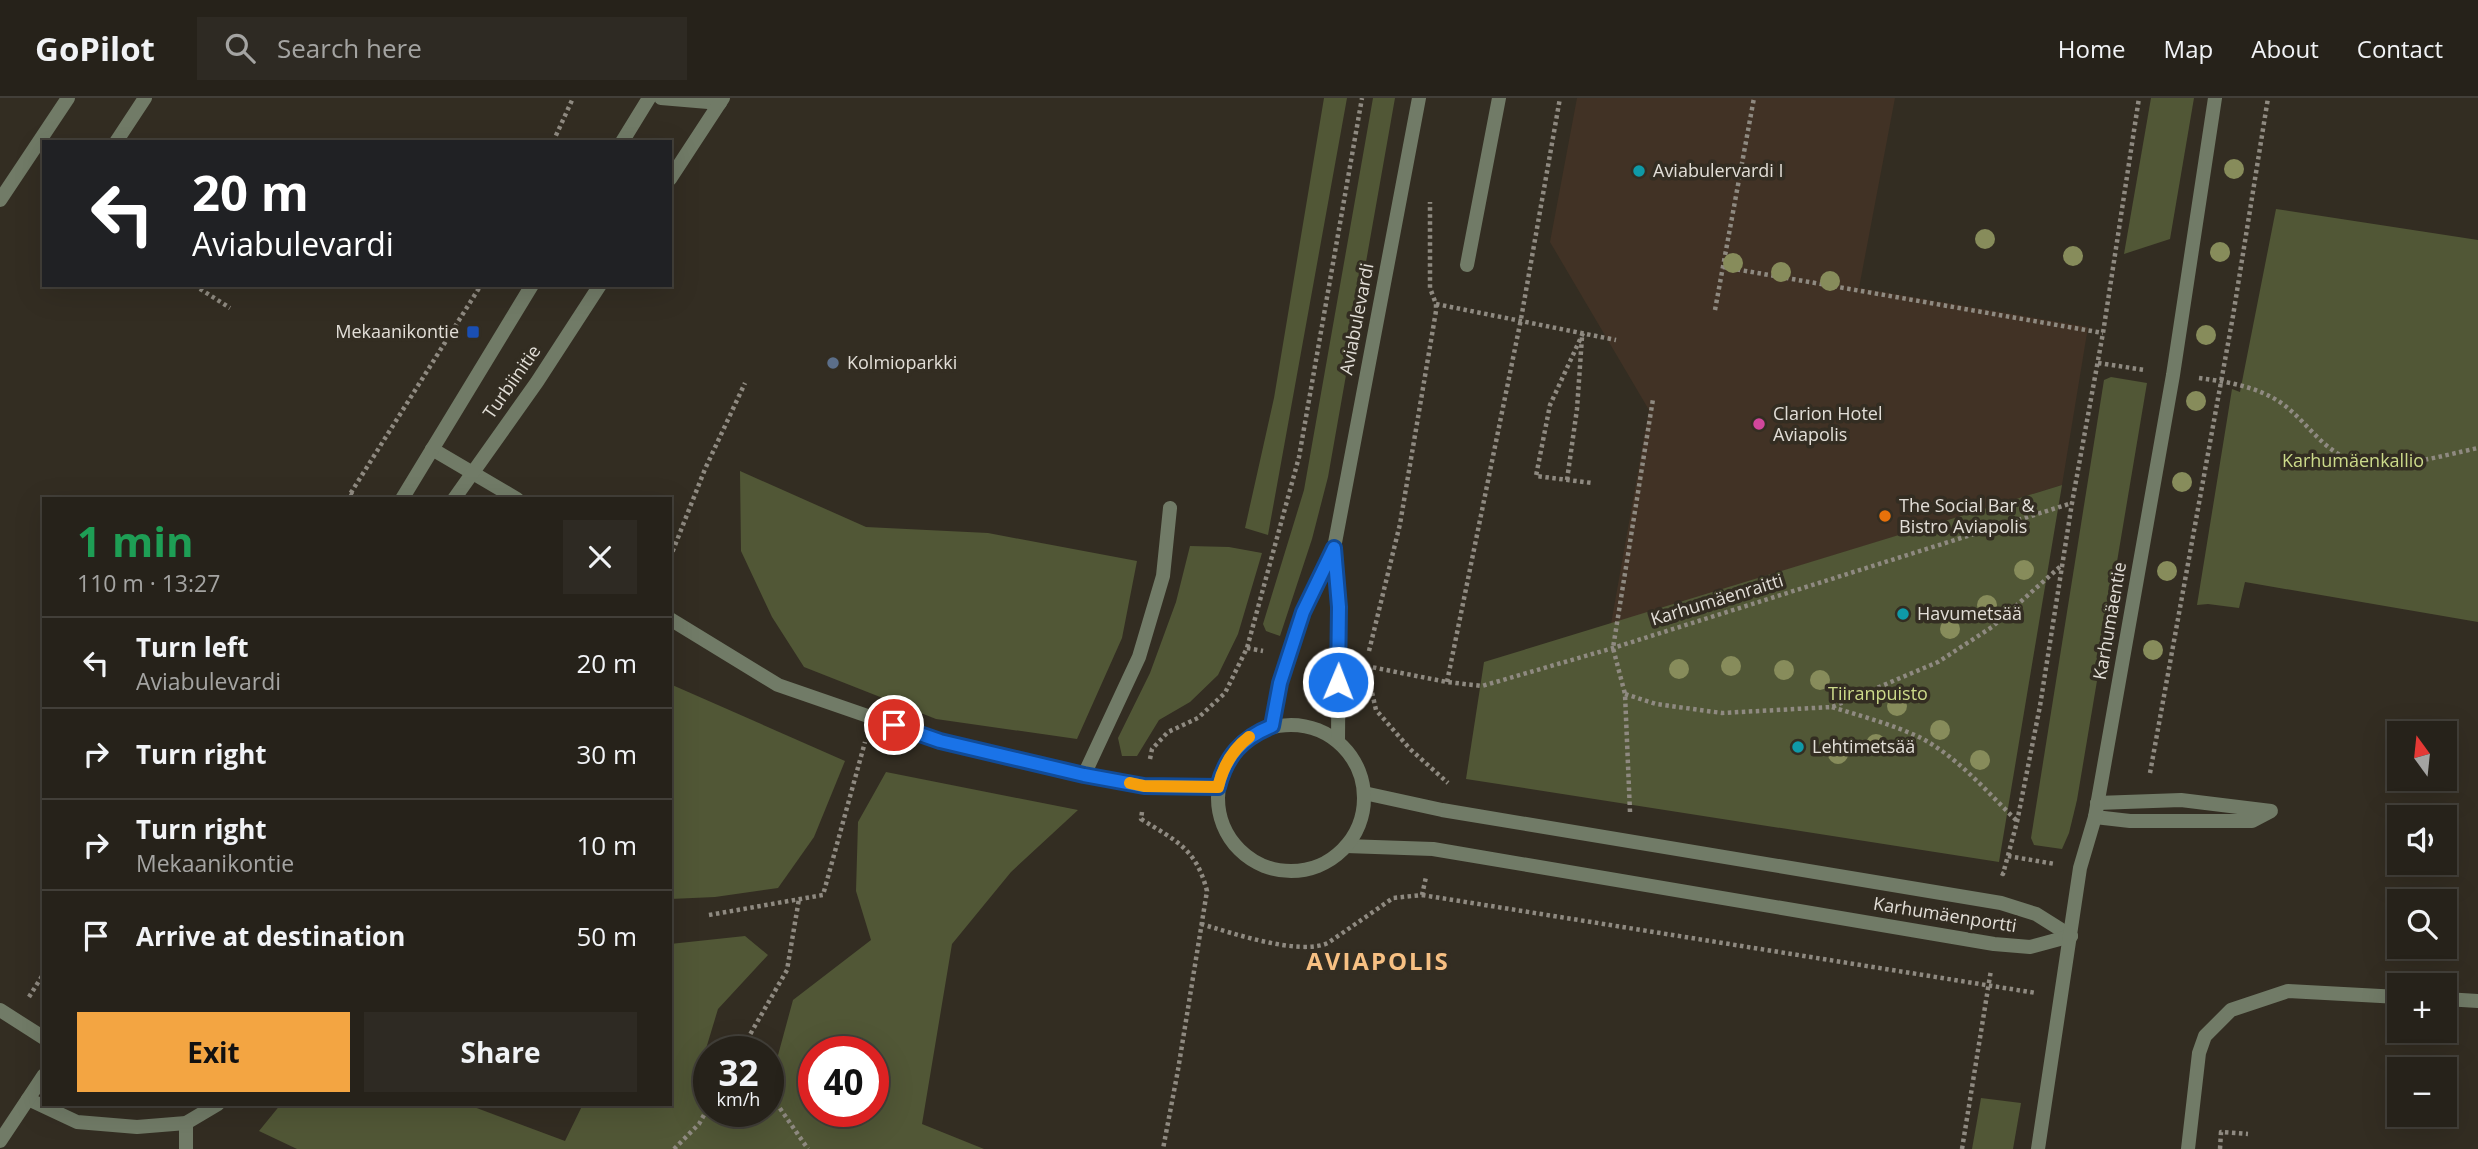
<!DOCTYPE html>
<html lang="en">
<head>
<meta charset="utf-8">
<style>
  body { margin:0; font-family:"Open Sans",sans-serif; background:#2e2a23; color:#f1f3f6; height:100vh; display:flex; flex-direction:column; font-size:26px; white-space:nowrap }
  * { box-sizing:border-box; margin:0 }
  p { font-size:23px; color:#a4a4a2 }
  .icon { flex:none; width:38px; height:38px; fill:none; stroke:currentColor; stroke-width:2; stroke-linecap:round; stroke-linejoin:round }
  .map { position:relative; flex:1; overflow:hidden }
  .panel { position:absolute; left:42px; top:399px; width:630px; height:609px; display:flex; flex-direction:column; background:#26221a; border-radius:0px; box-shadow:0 7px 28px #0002,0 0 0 2px #423f39 }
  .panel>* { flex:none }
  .hud { position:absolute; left:42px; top:42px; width:630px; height:147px; border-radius:0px; box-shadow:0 7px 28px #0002,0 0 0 2px #423f39; background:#202124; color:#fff; overflow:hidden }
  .needle { width:46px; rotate:345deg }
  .fabs { position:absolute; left:2387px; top:623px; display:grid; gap:14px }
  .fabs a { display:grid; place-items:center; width:70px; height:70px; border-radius:0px; background:#26221a; box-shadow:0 7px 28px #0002,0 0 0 2px #423f39; font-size:35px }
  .speed { position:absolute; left:693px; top:938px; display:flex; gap:14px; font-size:35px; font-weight:700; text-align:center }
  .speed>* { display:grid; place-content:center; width:91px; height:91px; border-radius:50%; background:#26221a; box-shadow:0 7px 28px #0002,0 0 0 2px #423f39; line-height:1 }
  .speed small { font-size:18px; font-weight:400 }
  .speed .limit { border:10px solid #d22; background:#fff; color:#111 }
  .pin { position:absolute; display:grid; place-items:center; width:60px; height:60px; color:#fff; margin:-30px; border:4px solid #fff; border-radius:50%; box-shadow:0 2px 7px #0007 }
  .me { position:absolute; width:77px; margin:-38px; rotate:1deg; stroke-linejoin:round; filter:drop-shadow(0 0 5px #0008) }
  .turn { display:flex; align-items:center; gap:24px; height:147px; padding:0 35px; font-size:32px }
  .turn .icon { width:91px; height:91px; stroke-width:2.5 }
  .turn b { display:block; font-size:49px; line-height:60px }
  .round { display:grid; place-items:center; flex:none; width:74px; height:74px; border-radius:0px; background:#2e2a23 }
  .summary { display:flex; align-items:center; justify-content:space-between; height:119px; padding:0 35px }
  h1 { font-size:42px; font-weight:700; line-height:52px; color:#1e9e55 }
  .primary-button { display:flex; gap:14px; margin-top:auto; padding:14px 35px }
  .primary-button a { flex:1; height:80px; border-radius:0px; background:#f3a542; color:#111; font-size:28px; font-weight:700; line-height:80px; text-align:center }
  .primary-button a+a { background:#2e2a23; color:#f1f3f6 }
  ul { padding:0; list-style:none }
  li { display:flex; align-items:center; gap:21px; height:91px; padding:0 35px; border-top:2px solid #423f39 }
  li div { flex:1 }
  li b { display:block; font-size:26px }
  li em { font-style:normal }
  header { display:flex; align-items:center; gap:42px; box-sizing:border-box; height:98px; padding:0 35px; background:#26221a; border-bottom:2px solid #423f39 }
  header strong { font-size:33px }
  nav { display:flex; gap:38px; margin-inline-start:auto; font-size:24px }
  .search { width:490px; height:63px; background:#2e2a23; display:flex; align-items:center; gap:18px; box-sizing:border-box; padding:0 24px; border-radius:0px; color:#a4a4a2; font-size:26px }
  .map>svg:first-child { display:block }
  .commercial { fill:#413225 }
  .green { fill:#515736; fill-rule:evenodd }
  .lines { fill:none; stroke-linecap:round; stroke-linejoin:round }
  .path { stroke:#8f8a81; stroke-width:4.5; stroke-dasharray:3.5 3.5; stroke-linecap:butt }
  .service { stroke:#717b67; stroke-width:14 }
  .minor { stroke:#717b67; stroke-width:14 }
  .tertiary { stroke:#717b67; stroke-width:14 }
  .tree { fill:#878c5b }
  .route-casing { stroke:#114b97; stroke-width:18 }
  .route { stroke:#1a73e8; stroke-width:12 }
  .slow { stroke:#f59e0b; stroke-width:12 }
  .culture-dot { fill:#0f9aa8; stroke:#332d22; stroke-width:2.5 }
  .transit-dot { fill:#1a4fb4; stroke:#332d22; stroke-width:2.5 }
  .service-dot { fill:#5c6f8a; stroke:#332d22; stroke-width:2.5 }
  .hotel-dot { fill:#d1479c; stroke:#332d22; stroke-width:2.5 }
  .food-dot { fill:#e8710a; stroke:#332d22; stroke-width:2.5 }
  .labels { text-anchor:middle; stroke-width:7; stroke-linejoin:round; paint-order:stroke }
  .poi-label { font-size:18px; fill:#e2ded7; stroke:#332d22; text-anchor:start }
  .street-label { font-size:18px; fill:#e2ded7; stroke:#332d22 }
  .park-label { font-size:18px; fill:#ccda8a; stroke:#332d22 }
  .district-label { font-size:24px; font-weight:bold; letter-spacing:2px; fill:#f7c083; stroke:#332d22 }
</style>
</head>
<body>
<header>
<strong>GoPilot</strong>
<div class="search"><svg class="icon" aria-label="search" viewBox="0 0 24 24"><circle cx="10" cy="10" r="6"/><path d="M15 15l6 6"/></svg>Search here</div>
<nav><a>Home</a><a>Map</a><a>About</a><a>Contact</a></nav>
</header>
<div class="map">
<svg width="2478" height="1051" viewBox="0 0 2478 1051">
  <rect width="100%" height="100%" fill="#332d22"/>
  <path class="commercial" d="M1577,0h318l-36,190 229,39 -26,158 -451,139 38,-214 -99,-168z"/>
  <g class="green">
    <path d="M1324,0h23l-79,437 -23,-7 29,-130z"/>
    <path d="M1373,0h22l-67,379 -16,62 -32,97 -14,-5 -3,-7 41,-134z"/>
    <path d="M2151,0h43l-24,141 -46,15z"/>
    <path d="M2276,111l202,31v382l-233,-40 -6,26 -31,-4 -11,1 35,-216 8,3z"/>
    <path d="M2111,279l36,6 -70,417 -8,33 -7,16 -28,-4 -3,-7 73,-458z"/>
    <path d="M740,373l126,56 122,6 149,28 -15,77 -45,101 -141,-20 -132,-52 -32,-50 -31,-66z"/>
    <path d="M2062,387l-63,377 -533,-83 18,-117z"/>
    <path d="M1190,448l39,1 33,6 -24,81 -20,41 -28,27 -31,18 -22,36h-15l-4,-18 32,-65 26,-71z"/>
    <path d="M670,586l175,77 -31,76 -36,51 -63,9 -45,2z"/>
    <path d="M886,674l192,38 -67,62 -59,72 -30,180 62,25h-687l-38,-18 22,-27h185l99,37 18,-37h87v-160l75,-8 23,19 -50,54 -13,43 4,9v50h59v-19l25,-92 78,-60 -15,-49 2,-69zM814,954h59v59h-59z"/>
    <path d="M1981,1000l40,5 -8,46h-41z"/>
  </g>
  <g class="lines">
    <g class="path">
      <path d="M553,44l20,-44"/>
      <path d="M1723,169l380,66"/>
      <path d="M194,187l36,23"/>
      <path d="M1436,206l180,36"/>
      <path d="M1715,212l39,-212"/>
      <path d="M1583,235l-33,72 -14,71 56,7"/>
      <path d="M2098,265l47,7"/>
      <path d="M2199,280c31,4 66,10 90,31 19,16 33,38 57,49 36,16 94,-2 132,-10"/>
      <path d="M1567,382l10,-71 5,-72"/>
      <path d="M350,395l10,6"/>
      <path d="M347,401l134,-214"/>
      <path d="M670,460l35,-89 40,-86"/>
      <path d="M1247,550l16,3"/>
      <path d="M1369,553l31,-127 36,-213v-7l-6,-16v-86"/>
      <path d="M1366,568l81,16 35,4 131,-38 459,-145"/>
      <path d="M1369,581l7,31 34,39 38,34"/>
      <path d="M1447,584l74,-363 39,-221"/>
      <path d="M1625,596l31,10 66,9 110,-6 106,-45 54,-35 70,-62"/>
      <path d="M1832,609c29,9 59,17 87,30 38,19 68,55 98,84"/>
      <path d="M1150,661l2,-10 16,-17 30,-14 27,-25 22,-45 52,-191 63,-359"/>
      <path d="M2150,675l83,-457 35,-218"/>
      <path d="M1142,714l-1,7c35,22 55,29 66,72l-29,179 -15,79"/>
      <path d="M1630,714l-5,-118 -12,-46 40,-249"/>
      <path d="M2008,758l47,8"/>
      <path d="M2001,775l2,1 14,-52 23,-116 32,-203 31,-170 36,-235"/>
      <path d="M1422,797l614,98"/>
      <path d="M709,817l114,-20 42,-153"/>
      <path d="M1201,826c31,9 98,32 127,19l65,-45 29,-3 4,-18"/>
      <path d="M29,899l15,-24"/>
      <path d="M740,954l47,-82 12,-71"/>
      <path d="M768,993l40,58"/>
      <path d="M674,1051l25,-25 10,-18"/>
      <path d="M1962,1051l29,-179"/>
      <path d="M2220,1051l1,-17 27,2"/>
    </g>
    <g class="service">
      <path d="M116,44l29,-44"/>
      <path d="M0,102l68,-102"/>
      <path d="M1467,167l32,-167"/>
      <path d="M1084,677l55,-118 24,-81 7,-68"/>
      <path d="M2095,719l35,4h122l19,-10 -90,-11 -84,3"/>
      <path d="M2445,901l33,2"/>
      <path d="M0,912l44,28"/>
      <path d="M28,1001l49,23 60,5 49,-4 32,-19"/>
      <path d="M186,1051v-26"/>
      <path d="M2188,1051l11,-96 6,-17 26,-26 57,-19 111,6"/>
    </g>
    <g class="minor">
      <path d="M661,0l59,5"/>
      <path d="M432,351l85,50"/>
      <path d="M670,521l108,66 162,56 144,34 60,11 74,1"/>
      <path d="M1364,695l78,17 559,93 35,11 35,22"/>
      <path d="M1346,748l87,3 561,95 36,3 41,-11"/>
      <path d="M2038,1051l42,-281 15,-51 78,-442 42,-277"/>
    </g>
    <g class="tertiary">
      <path d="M622,44l27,-44"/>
      <path d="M670,81l53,-81"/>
      <path d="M402,401l130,-214"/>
      <path d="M454,401l83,-117 63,-97"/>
      <circle cx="1291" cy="700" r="73"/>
      <path d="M1272,628l8,-43 23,-71 30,-62"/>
      <path d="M1338,643l1,-134 -5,-59 85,-450"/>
      <path d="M0,1043l44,-66"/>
    </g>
  </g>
  <g class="tree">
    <circle cx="2234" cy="71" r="10"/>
    <circle cx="1985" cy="141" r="10"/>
    <circle cx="2220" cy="154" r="10"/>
    <circle cx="2073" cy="158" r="10"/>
    <circle cx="1733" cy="165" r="10"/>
    <circle cx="1781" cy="174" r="10"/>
    <circle cx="1830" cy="183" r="10"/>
    <circle cx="2206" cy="237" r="10"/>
    <circle cx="2196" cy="303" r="10"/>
    <circle cx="2182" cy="384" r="10"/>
    <circle cx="2024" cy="472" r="10"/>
    <circle cx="2167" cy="473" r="10"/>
    <circle cx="1987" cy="507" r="10"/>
    <circle cx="1950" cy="531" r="10"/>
    <circle cx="2153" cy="552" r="10"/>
    <circle cx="1731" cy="568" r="10"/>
    <circle cx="1679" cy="571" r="10"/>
    <circle cx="1784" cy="572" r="10"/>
    <circle cx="1820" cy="582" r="10"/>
    <circle cx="1897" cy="608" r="10"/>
    <circle cx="1940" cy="632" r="10"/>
    <circle cx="1876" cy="646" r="10"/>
    <circle cx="1838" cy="656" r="10"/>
    <circle cx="1980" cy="662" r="10"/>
  </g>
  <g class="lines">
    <defs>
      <path id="route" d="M894,627l46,16 144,34 60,11 74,1c8,-31 24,-49 54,-61l8,-43 23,-71 31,-64 5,59 -1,75"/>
    </defs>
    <use href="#route" class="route-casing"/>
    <use href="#route" class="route"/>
    <path class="slow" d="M1130,685l14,3 74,1c5,-21 14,-37 31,-50"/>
  </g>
  <g class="culture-dot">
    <circle cx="1639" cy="73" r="7"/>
    <circle cx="1903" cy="516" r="7"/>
    <circle cx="1798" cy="649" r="7"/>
  </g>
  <rect class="transit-dot" x="466" y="227" width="14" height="14" rx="3.5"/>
  <circle class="service-dot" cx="833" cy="265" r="7"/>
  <circle class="hotel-dot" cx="1759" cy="326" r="7"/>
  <circle class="food-dot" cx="1885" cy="418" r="7"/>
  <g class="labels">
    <g class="poi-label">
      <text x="1653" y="79">Aviabulervardi I</text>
      <text x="459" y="240" text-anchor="end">Mekaanikontie</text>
      <text x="847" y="271">Kolmioparkki</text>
      <text x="1773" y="322">Clarion Hotel<tspan x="1773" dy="21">Aviapolis</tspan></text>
      <text x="1899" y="414">The Social Bar &amp;<tspan x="1899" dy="21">Bistro Aviapolis</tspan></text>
      <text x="1917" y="522">Havumetsää</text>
      <text x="1812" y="655">Lehtimetsää</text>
    </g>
    <g class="street-label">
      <text transform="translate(1357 221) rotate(-79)" y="6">Aviabulevardi</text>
      <text transform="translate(512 284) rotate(-55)" y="6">Turbiinitie</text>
      <text transform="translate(1717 502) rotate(-17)" y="6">Karhumäenraitti</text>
      <text transform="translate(2110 523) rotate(-80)" y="6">Karhumäentie</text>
      <text transform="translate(1945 817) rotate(9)" y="6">Karhumäenportti</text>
    </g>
    <g class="park-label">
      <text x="2353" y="369">Karhumäenkallio</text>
      <text x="1878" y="602">Tiiranpuisto</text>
    </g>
    <g class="district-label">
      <text x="1378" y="872">AVIAPOLIS</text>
    </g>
  </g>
</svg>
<div class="fabs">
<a><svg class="needle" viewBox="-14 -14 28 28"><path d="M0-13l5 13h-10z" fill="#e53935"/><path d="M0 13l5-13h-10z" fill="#a4a4a2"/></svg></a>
<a><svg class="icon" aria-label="sound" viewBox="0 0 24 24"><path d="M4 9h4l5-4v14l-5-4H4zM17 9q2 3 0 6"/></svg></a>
<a><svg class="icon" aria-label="search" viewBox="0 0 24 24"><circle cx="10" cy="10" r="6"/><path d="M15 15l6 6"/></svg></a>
<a>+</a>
<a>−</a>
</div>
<div class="speed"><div>32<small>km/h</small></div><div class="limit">40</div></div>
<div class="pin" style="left:894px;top:627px;background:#d93025"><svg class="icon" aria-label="arrive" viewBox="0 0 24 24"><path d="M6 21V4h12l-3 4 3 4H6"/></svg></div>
<svg class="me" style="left:1338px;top:584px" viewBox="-20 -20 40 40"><circle r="17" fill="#1a73e8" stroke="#fff" stroke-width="3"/><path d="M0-11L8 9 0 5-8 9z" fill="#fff"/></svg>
<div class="hud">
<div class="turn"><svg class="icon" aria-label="left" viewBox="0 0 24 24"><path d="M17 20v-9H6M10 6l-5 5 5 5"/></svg><div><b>20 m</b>Aviabulevardi</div></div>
</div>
<section class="panel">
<div class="summary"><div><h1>1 min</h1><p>110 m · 13:27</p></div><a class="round"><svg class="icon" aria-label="close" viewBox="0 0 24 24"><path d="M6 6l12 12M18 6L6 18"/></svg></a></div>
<ul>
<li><svg class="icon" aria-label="left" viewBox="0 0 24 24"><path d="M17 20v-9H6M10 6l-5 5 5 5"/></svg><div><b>Turn left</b><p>Aviabulevardi</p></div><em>20 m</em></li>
<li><svg class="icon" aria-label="right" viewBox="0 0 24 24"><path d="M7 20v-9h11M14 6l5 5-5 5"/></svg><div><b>Turn right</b></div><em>30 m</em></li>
<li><svg class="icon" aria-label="right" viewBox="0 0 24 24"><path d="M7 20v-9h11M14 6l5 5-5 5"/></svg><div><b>Turn right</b><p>Mekaanikontie</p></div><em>10 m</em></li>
<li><svg class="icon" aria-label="arrive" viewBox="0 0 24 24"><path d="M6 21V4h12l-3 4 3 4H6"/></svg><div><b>Arrive at destination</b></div><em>50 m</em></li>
</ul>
<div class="primary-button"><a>Exit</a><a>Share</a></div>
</section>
</div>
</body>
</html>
